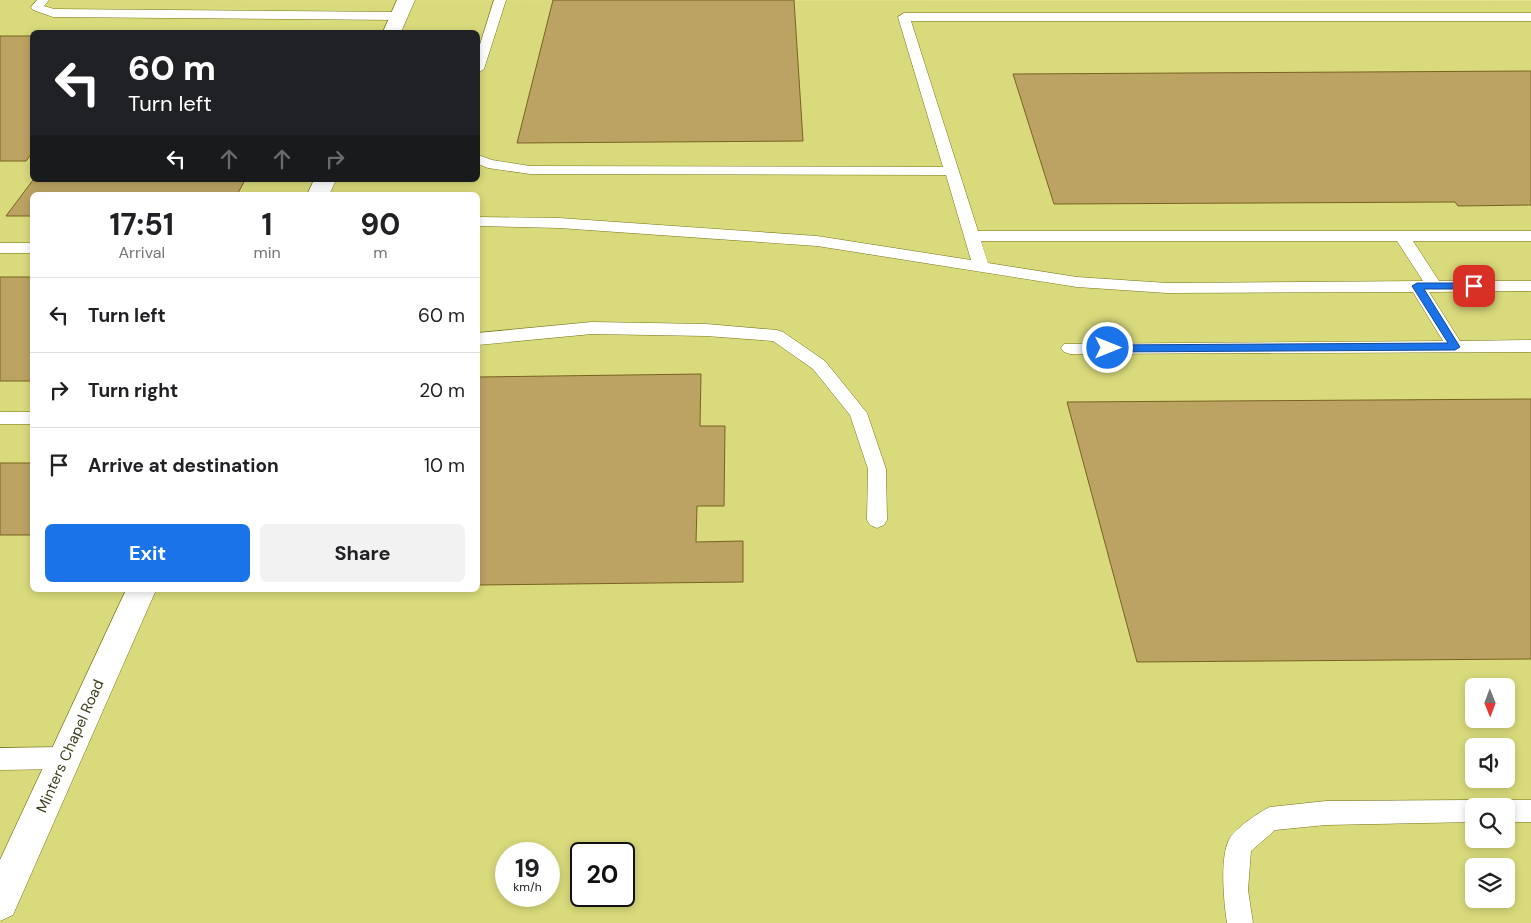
<!DOCTYPE html>
<html lang="en">
<head>
<meta charset="utf-8">
<style>
  body { margin:0; font-family:"DM Sans",sans-serif; background:#f2f2f2; color:#202124; height:100vh; display:flex; flex-direction:column; font-size:19px; white-space:nowrap }
  * { box-sizing:border-box; margin:0 }
  p { font-size:16px; color:#757577 }
  .icon { flex:none; width:28px; height:28px; fill:none; stroke:currentColor; stroke-width:2; stroke-linecap:round; stroke-linejoin:round }
  .map { position:relative; flex:1; overflow:hidden }
  .panel { position:absolute; left:30px; top:192px; width:450px; height:400px; display:flex; flex-direction:column; background:#fff; border-radius:8px; box-shadow:0 2px 8px #0003 }
  .panel>* { flex:none }
  .guide { position:absolute; left:30px; top:30px; width:450px; height:152px; border-radius:8px; box-shadow:0 2px 8px #0003; background:#202124; color:#fff; overflow:hidden }
  .needle { width:32px; rotate:179deg }
  .tools { position:absolute; left:1465px; top:678px; display:grid; gap:10px }
  .tools a { display:grid; place-items:center; width:50px; height:50px; border-radius:8px; background:#fff; box-shadow:0 2px 8px #0003; font-size:25px }
  .speed { position:absolute; left:495px; top:842px; display:flex; gap:10px; font-size:25px; font-weight:700; text-align:center }
  .speed>* { display:grid; place-content:center; width:65px; height:65px; border-radius:50%; background:#fff; box-shadow:0 2px 8px #0003; line-height:1 }
  .speed small { font-size:12px; font-weight:400 }
  .speed .limit { border:2px solid #111; border-radius:8px; background:#fff; color:#111 }
  .pin { position:absolute; display:grid; place-items:center; width:42px; height:42px; color:#fff; margin:-21px; border-radius:10px; box-shadow:0 2px 8px #0006 }
  .me { position:absolute; width:55px; margin:-28px; rotate:90deg; stroke-linejoin:round; filter:drop-shadow(0 0 4px #0008) }
  .turn { display:flex; align-items:center; gap:18px; height:105px; padding:0 15px; font-size:22px }
  .turn .icon { width:65px; height:65px; stroke-width:2.5 }
  .turn b { display:block; font-size:35px; line-height:42px }
  .lanes { display:flex; align-items:center; height:48px; padding:0 15px; background:#0003; justify-content:center; gap:25px; direction:ltr }
  .lanes .off { opacity:.35 }
  .eta { display:flex; justify-content:space-evenly; align-items:center; height:85px; text-align:center }
  .eta b { font-size:30px; font-weight:700; line-height:35px }
  .action { display:flex; gap:10px; margin-top:auto; padding:10px 15px }
  .action a { flex:1; height:58px; border-radius:8px; background:#1a73e8; color:#fff; font-size:20px; font-weight:700; line-height:58px; text-align:center }
  .action a+a { background:#f2f2f2; color:#202124 }
  ul { padding:0; list-style:none }
  li { display:flex; align-items:center; gap:15px; height:75px; padding:0 15px; border-top:1px solid #e0e0e0 }
  li div { flex:1 }
  li b { display:block; font-size:19px }
  li em { font-style:normal }
  .map>svg:first-child { display:block }
  .built { fill:#d9da7b; fill-rule:evenodd }
  .building { fill:#bca363; stroke:#796222 }
  .lines { fill:none; stroke-linecap:round; stroke-linejoin:round }
  .service-casing { stroke:#76751b; stroke-width:1 }
  .tertiary-casing { stroke:#76751b; stroke-width:1 }
  .service { fill:#fff; fill-rule:evenodd }
  .tertiary { fill:#fff; fill-rule:evenodd }
  .route { fill:#1a73e8; stroke:#114b97 }
  .labels { text-anchor:middle; stroke-width:4; stroke-linejoin:round; paint-order:stroke }
  .near-street-label { font-size:15px; fill:#3e3e1a; stroke:#fff }
</style>
</head>
<body>
<div class="map">
<svg width="1531" height="923" viewBox="0 0 1531 923">
  <rect width="100%" height="100%" fill="#e4e58f"/>
  <path class="built" d="M0,0l1531,1v922h-1531zM32,32h446v148h-446zM32,195h446v395h-446zM1474,686h32v33h-32zM1474,746h32v33h-32zM1474,806h32v33h-32zM506,854h43v42h-43zM581,854h43v42h-43zM1474,866h32v33h-32z"/>
  <g class="building">
    <path d="M553,0h241l9,141 -286,2z"/>
    <path d="M0,36h32v117l-6,8h-26z"/>
    <path d="M1531,71v134l-73,1 -3,-4 -401,2 -41,-130z"/>
    <path d="M33,180h212l-8,15h-205v21h-26z"/>
    <rect x="0" y="277" width="32" height="104"/>
    <path d="M701,374l-1,52h25l-1,80h-27l-1,36 47,-1v41l-265,3v-208z"/>
    <path d="M1531,399v260l-394,3 -70,-260z"/>
    <rect x="0" y="463" width="32" height="72"/>
  </g>
  <g class="lines">
    <defs>
      <g id="service">
        <path d="M37,0h12l-5,6 10,3 345,3 6,4 -6,4 -346,-3 -20,-7 -2,-3z"/>
        <path d="M494,0h12l-22,69 -6,4v-22z"/>
        <path d="M904,13h627v8h-620l67,210h553v10h-118l26,40h92v10l-102,1 31,49 71,-1v12l-461,2 -6,-2 -3,-4 3,-4 379,-3 -30,-49 -246,1 -90,-6 -260,-41 -258,-18 -81,-2v-9l81,1 258,18 154,24 -25,-85 -416,-1 -42,-6 -10,-4v-9l14,5 38,6 413,1 -45,-150zM981,241h416l26,40 -256,2 -90,-6 -89,-14z"/>
        <rect x="0" y="243" width="32" height="10"/>
        <path d="M592,322l114,2 71,6 6,2 42,29 42,52 19,56 1,51 -3,5 -7,3 -7,-3 -3,-5 1,-51 -18,-54 -37,-46 -40,-28 -67,-5 -114,-2 -114,11v-12z"/>
        <rect x="0" y="412" width="32" height="12"/>
        <path d="M65,747l8,3 4,8 -4,8 -8,3 -65,1v-22z"/>
        <path d="M1474,800l9,3 1,3h-10v16l-148,3 -51,5 -24,21 -3,39 5,33h-26c-3,-20 -8,-67 3,-85 6,-10 29,-26 40,-31l56,-6z"/>
        <path d="M1506,800h25v22h-25v-16h-10l1,-3z"/>
      </g>
      <g id="tertiary">
        <path d="M397,0h18l-14,32h-18z"/>
        <path d="M314,180h22l-7,15h-22z"/>
        <path d="M126,590h30l-143,325 -13,6v-61z"/>
      </g>
    </defs>
    <use href="#service" class="service-casing"/>
    <use href="#tertiary" class="tertiary-casing"/>
    <use href="#service" class="service"/>
    <use href="#tertiary" class="tertiary"/>
  </g>
  <path class="route" d="M1474,283l3,1v5h-53l36,58 -5,3 -347,2 -5,-4 5,-3 340,-2 -36,-57 5,-3z"/>
  <g class="labels">
    <g class="near-street-label">
      <text transform="translate(70 746) rotate(-66)" y="5">Minters Chapel Road</text>
    </g>
  </g>
</svg>
<div class="tools">
<a><svg class="needle" viewBox="-14 -14 28 28"><path d="M0-13l5 13h-10z" fill="#e53935"/><path d="M0 13l5-13h-10z" fill="#757577"/></svg></a>
<a><svg class="icon" aria-label="sound" viewBox="0 0 24 24"><path d="M4 9h4l5-4v14l-5-4H4zM17 9q2 3 0 6"/></svg></a>
<a><svg class="icon" aria-label="search" viewBox="0 0 24 24"><circle cx="10" cy="10" r="6"/><path d="M15 15l6 6"/></svg></a>
<a><svg class="icon" aria-label="layers" viewBox="0 0 24 24"><path d="M12 4l9 5-9 5-9-5zM3 14l9 5 9-5"/></svg></a>
</div>
<div class="speed"><div>19<small>km/h</small></div><div class="limit">20</div></div>
<div class="pin" style="left:1474px;top:286px;background:#d93025"><svg class="icon" aria-label="arrive" viewBox="0 0 24 24"><path d="M6 21V4h12l-3 4 3 4H6"/></svg></div>
<svg class="me" style="left:1108px;top:348px" viewBox="-20 -20 40 40"><circle r="17" fill="#1a73e8" stroke="#fff" stroke-width="3"/><path d="M0-11L8 9 0 5-8 9z" fill="#fff"/></svg>
<div class="guide">
<div class="turn"><svg class="icon" aria-label="left" viewBox="0 0 24 24"><path d="M17 20v-9H6M10 6l-5 5 5 5"/></svg><div><b>60 m</b>Turn left</div></div>
<div class="lanes"><svg class="icon" aria-label="left" viewBox="0 0 24 24"><path d="M17 20v-9H6M10 6l-5 5 5 5"/></svg><svg class="icon off" aria-label="ahead" viewBox="0 0 24 24"><path d="M12 20V5M6 11l6-6 6 6"/></svg><svg class="icon off" aria-label="ahead" viewBox="0 0 24 24"><path d="M12 20V5M6 11l6-6 6 6"/></svg><svg class="icon off" aria-label="right" viewBox="0 0 24 24"><path d="M7 20v-9h11M14 6l5 5-5 5"/></svg></div>
</div>
<section class="panel">
<div class="eta">
<div><b>17:51</b><p>Arrival</p></div>
<div><b>1</b><p>min</p></div>
<div><b>90</b><p>m</p></div>
</div>
<ul>
<li><svg class="icon" aria-label="left" viewBox="0 0 24 24"><path d="M17 20v-9H6M10 6l-5 5 5 5"/></svg><div><b>Turn left</b></div><em>60 m</em></li>
<li><svg class="icon" aria-label="right" viewBox="0 0 24 24"><path d="M7 20v-9h11M14 6l5 5-5 5"/></svg><div><b>Turn right</b></div><em>20 m</em></li>
<li><svg class="icon" aria-label="arrive" viewBox="0 0 24 24"><path d="M6 21V4h12l-3 4 3 4H6"/></svg><div><b>Arrive at destination</b></div><em>10 m</em></li>
</ul>
<div class="action"><a>Exit</a><a>Share</a></div>
</section>
</div>
</body>
</html>
